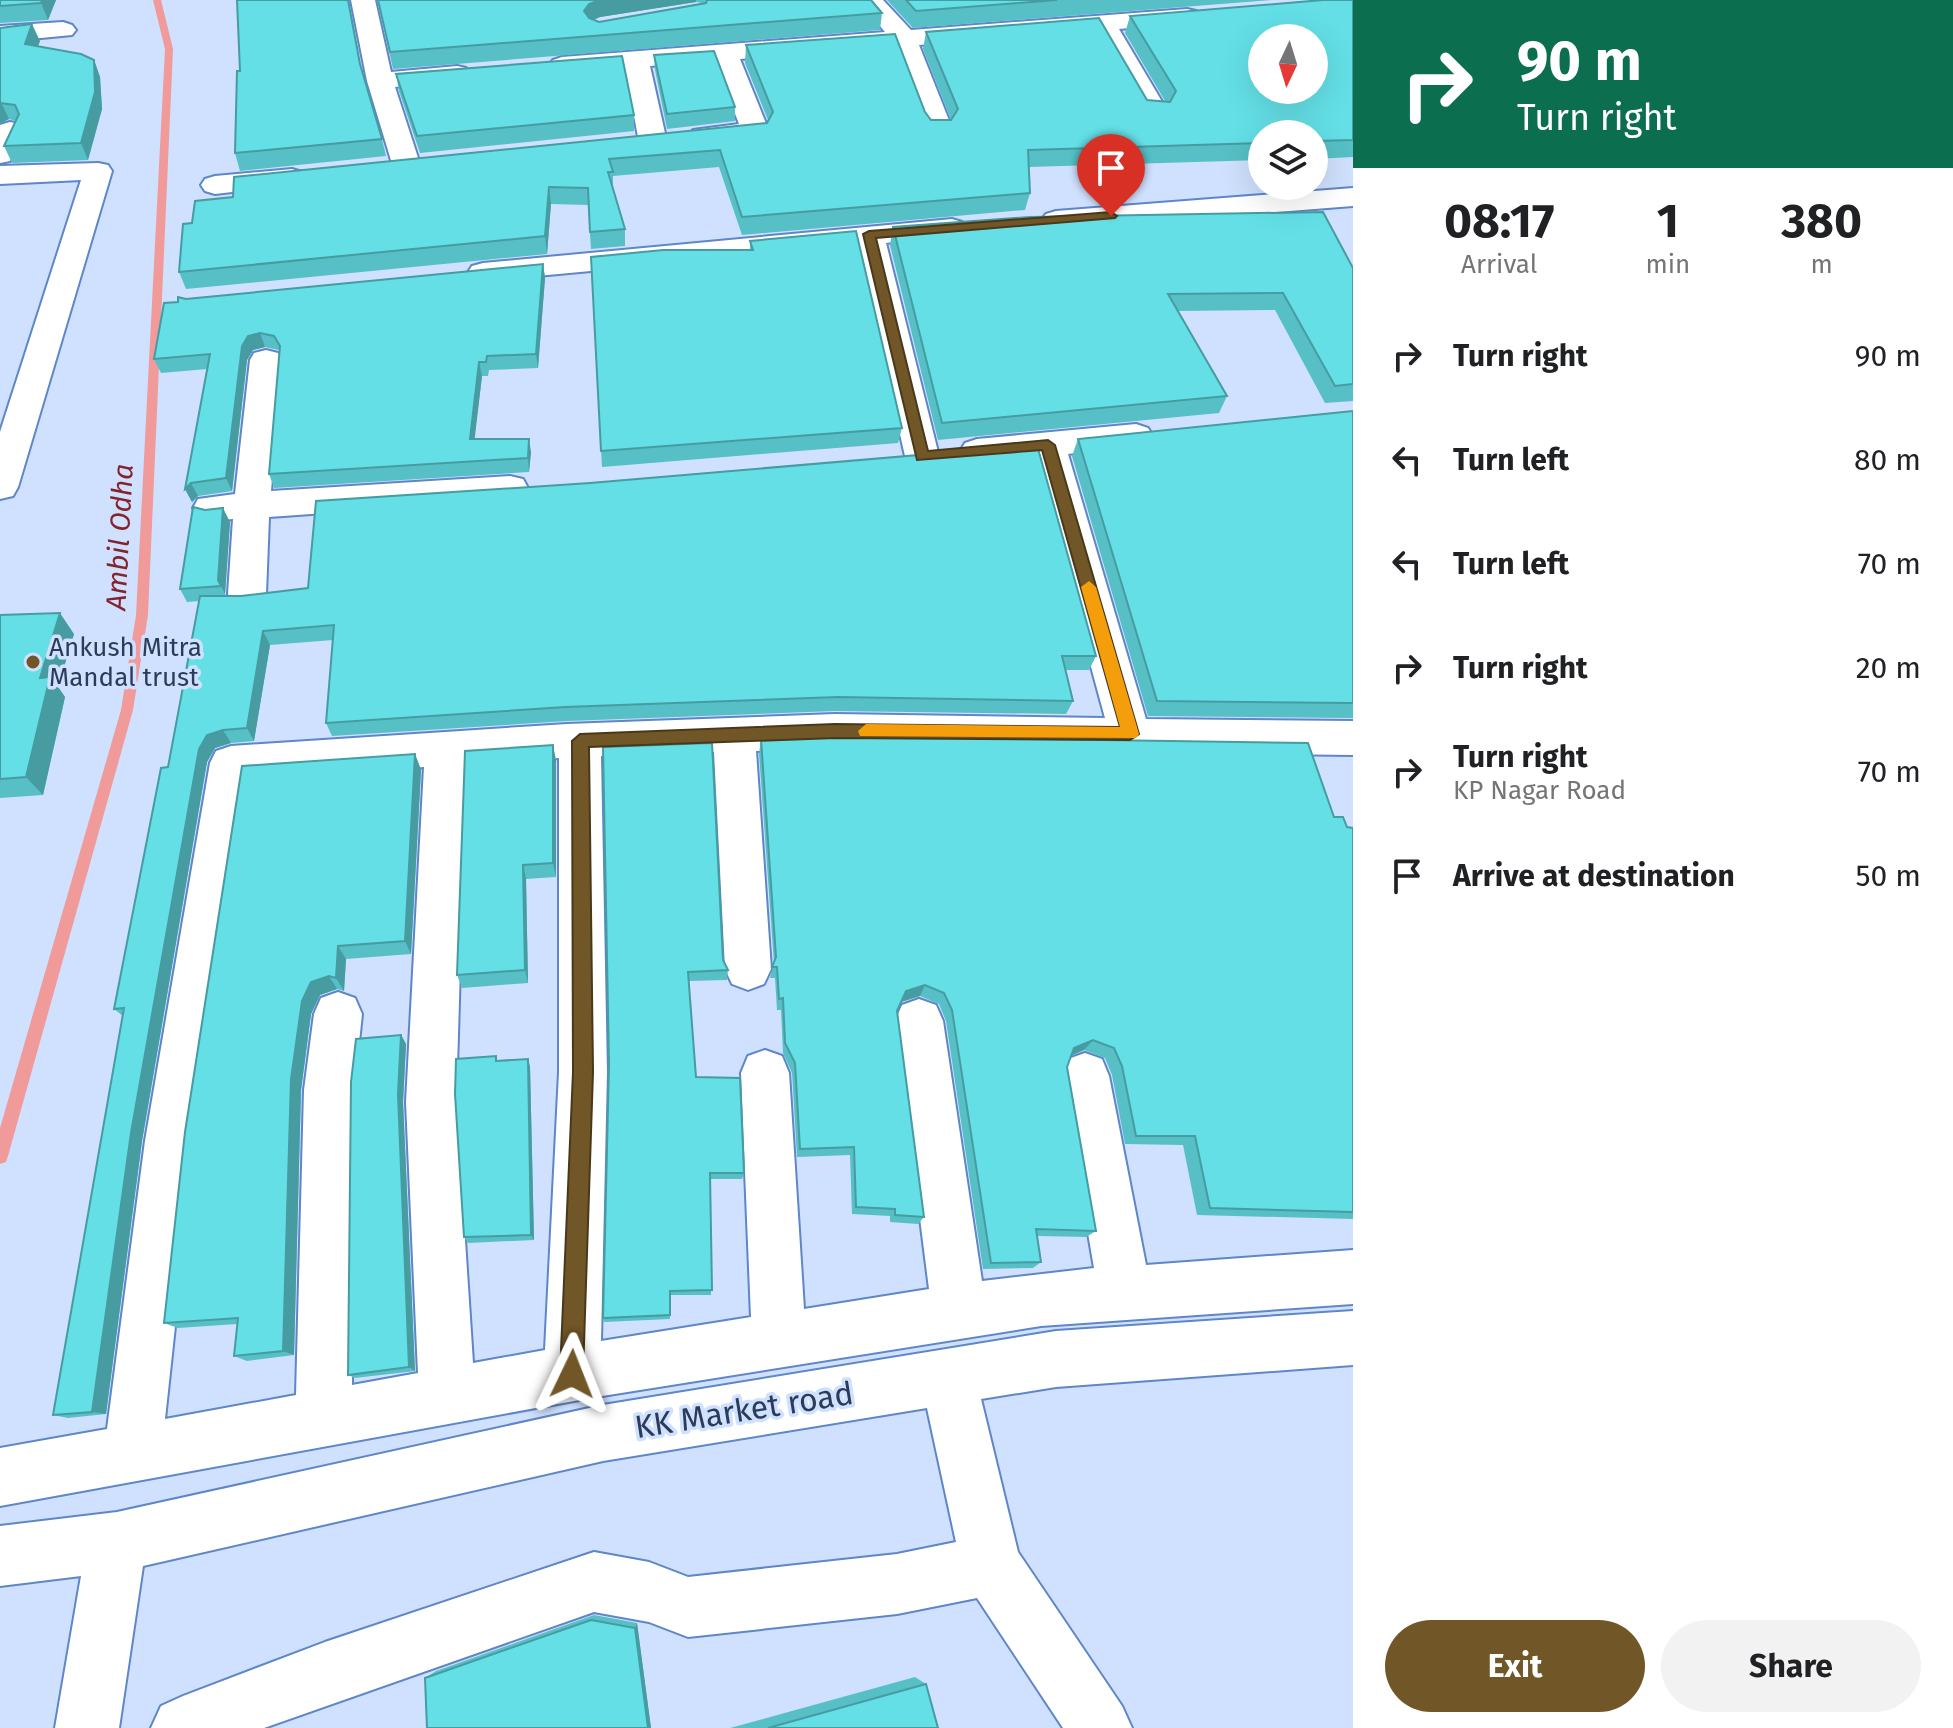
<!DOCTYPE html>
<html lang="en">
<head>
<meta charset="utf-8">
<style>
  body { margin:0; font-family:"Fira Sans",sans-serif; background:#f2f2f2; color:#202124; height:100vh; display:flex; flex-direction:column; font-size:30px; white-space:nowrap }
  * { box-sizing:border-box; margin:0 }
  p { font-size:26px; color:#757577 }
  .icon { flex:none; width:44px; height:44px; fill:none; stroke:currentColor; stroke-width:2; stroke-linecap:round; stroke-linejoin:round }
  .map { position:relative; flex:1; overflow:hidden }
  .side { display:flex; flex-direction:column; background:#fff; width:600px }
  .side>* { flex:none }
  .hud { background:#0b6e4f; color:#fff; overflow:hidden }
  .needle { width:52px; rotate:184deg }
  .buttons { position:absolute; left:1248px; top:24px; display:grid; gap:16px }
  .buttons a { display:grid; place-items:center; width:80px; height:80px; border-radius:50%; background:#fff; box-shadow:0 8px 32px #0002; font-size:40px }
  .pin { position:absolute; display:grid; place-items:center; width:68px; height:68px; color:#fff; margin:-82px -34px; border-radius:50% 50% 50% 0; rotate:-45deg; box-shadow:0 0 8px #0007 }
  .pin .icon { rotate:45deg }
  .me { position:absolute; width:88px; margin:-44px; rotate:2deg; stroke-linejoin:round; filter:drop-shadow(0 0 6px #0008) }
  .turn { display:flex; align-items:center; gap:28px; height:168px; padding:0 32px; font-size:36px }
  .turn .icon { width:104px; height:104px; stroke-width:2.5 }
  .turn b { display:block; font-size:56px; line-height:68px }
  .eta { display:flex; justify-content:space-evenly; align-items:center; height:136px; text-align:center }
  .eta b { font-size:48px; font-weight:700; line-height:56px }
  .button { display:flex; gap:16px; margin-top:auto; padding:16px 32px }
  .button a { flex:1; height:92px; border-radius:48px; background:#715728; color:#fff; font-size:32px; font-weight:700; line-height:92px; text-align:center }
  .button a+a { background:#f2f2f2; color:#202124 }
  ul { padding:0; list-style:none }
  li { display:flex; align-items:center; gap:24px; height:104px; padding:0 32px }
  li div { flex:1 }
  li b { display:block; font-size:30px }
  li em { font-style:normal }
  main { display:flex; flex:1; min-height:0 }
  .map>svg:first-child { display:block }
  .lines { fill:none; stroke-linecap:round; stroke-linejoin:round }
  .stream { fill:#f09a9a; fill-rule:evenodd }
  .minor-casing { stroke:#5e86c8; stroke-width:4 }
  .minor { fill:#fff; fill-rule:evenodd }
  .wall { fill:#56c0c6; fill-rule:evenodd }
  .shaded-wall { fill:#469ca1 }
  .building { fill:#64dfe6; stroke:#469ca1; stroke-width:2; fill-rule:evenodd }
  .route { fill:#715728; stroke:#49391a; stroke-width:2 }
  .slow { fill:#f59e0b }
  .poi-dot { fill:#715728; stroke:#cfe1fe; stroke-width:3 }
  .labels { text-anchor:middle; stroke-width:7; stroke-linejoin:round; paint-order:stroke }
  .poi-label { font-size:26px; fill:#2b3c59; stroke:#cfe1fe; text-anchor:start }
  .water-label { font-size:28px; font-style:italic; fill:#85232c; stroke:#cfe1fe }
  .near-street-label { font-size:32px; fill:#2b3c59; stroke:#cfe1fe }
</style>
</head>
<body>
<main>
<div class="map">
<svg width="1353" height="1728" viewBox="0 0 1353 1728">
  <rect width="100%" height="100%" fill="#cfe1fe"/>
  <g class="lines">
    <path class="stream" d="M153,0h8l12,49 -25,566 -15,95 -125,446 -2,6 -6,2v-36l121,-418 15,-95 29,-566z"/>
    <defs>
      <g id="minor">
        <path d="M351,0h24l16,72 66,-6 9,2 4,6 -4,6 -9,2 -62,5 26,80 -4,6 -10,2 -10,-2 -4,-6 -26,-86z"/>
        <path d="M858,0h25l28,30 276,-21 9,2 3,5 -3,5 -9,2 -68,6 48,81 -3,6h-20l-3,-6 -46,-79 -176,14 33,83 -4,6h-20l-4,-6 -30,-81 -154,12 29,72 -4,6c-21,5 -51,10 -72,5l-4,-6 4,-6 46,-6 -24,-63 -65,5 17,76 -4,6 -10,2 -10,-2 -4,-6 -14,-74 -63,5 -9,-3 -4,-5 4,-5 9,-3 323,-25z"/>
        <path d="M63,22l9,3 4,5 -4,5 -72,7v-16z"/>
        <path d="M10,122l10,2 4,6 -14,31 -10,2v-38z"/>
        <path d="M98,163l10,2 4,6 -94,316 -5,9 -13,3v-67l81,-252 -81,4v-18z"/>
        <path d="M292,169l10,3 4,6 -4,6 -87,10 -10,-3 -4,-6 4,-6 10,-3z"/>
        <path d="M1353,188v18l-297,23 -10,-3 -5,-6 5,-6 10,-3z"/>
        <path d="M952,219l10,3 5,6 -5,6 -76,9 53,213 -5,8 -12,4 -12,-4 -5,-8 -48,-210 -374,35 -11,-3 -4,-6 4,-6 11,-3z"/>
        <path d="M266,350l12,3 4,7 -11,131 239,-15 13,3 5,9 -5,9 -13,3 -241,17 -3,77 -6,10 -13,4 -13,-4 -6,-10 5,-75 -22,2 -13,-4 -5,-9 5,-9 37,-5 15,-134 4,-7z"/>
        <path d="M1136,424l12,4 5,8 -5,8 -80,10 78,265 207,2v34l-518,-7 -79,3 15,218 -7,15 -16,6 -16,-6 -7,-15 -11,-217 -113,4 6,316 -6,269 150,-24 -10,-244 7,-17 17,-6 17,6 7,17 15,236 125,-20 -34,-268 7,-16 17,-6 17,6 7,16 39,260 112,-13 -33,-192 7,-17 17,-6 17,6 7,17 37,189 207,-15v54l-312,22 -445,71 -596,109v-58l107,-19 38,-288 65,-378 6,-12 15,-5 336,-22 268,-10 270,4 -71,-261 -57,6 -12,-4 -5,-8 5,-8 12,-4zM559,758v314l-14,278 -72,13 -17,-261 10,-338zM424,767l-18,335 12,271 -66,12 2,-295 8,-76 -7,-16 -17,-6 -17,6 -7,16 -10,76 -8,305 -131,24 30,-278 54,-362z"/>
        <path d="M1353,1311v54l-297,22 -75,12 37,153 104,154 10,22h-69l-86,-130 -80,16 -209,23 -39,-15 -55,-10 -330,116h-113l10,-22 22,-10 142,-54 269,-90 55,10 39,15 209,-23 59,-12 -29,-134 -324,53 -460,105 -24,162h-64l26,-152 -81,10v-60l117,-14 486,-107 453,-74z"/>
      </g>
    </defs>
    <use href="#minor" class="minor-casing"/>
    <use href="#minor" class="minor"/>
  </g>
  <g class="wall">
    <path d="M0,0h56l-8,20 -48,3z"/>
    <path d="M237,0h112l12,68 21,71 4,17 -146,15 -5,-18 5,-82z"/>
    <path d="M378,0h493l11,13 -2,17 -487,39zM696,2l7,1 -104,19 -5,-2 6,-3z"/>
    <path d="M887,0h385l-359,28z"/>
    <path d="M1353,0v157l-39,2v-25h-52v26l-233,7 1,26 -5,17 -283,25 -23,-68 -106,9v13l12,40v17l-34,3 -3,-44 -37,-1 -4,50 -361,35 -7,-17 13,-49 41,-26 534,-74 1,-3 -23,-57 1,-18 179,67 6,8h20l-28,-71 3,-17 221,68 18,1 -40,-68 5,-17z"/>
    <path d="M0,28l40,13 -2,5 56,14 6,17 2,32 -14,51 -76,3 -8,-17 12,-25 -7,-2 -9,5z"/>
    <path d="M654,55l81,52v14l-68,8 -12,-59z"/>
    <path d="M396,74l238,41v16l-214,22 -21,-62z"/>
    <path d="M893,227l460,41v133l-28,2 -50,-93 -97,1 49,85 -8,17 -281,27 -48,-195z"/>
    <path d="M750,241l152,187 -4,15 -296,24 -11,-210 159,-7z"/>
    <path d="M543,264l2,14 -7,90 -49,2 -1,6h-6l-8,63 57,13 -2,20 -255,16 -5,-14 11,-122 -1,-2 -14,-3 -12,3 -6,10 -15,131 -34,5 -6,6 -7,-13 22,-120 -46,4 -7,-14 24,-57 8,-3z"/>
    <path d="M1353,411v307l-205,-2 -76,-260 6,-17z"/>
    <path d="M230,522l-5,72 1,2 870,60 -7,14h-23l7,31 -7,13 -231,-3 -268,10 -235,15 -6,-13 7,-83 -63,5 -16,96 -23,2 -16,5 -8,14 -65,379 -36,273 -38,4 -15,-3 70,-399 -9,-7 54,-242 31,-166 -12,1 -7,-13z"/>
    <path d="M0,615l74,19 -16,53 7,10 -22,98 -43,3z"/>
    <path d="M761,739l573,78 13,10 6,1v391l-156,-4 -14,-70 -58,-1 -13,-69 -7,-17 -21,-8 -13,6 -4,11 29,164 -10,6 -49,-1 4,26 -8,6 -50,1 -37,-248 -7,-17 -19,-8 -19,6 -4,9 27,206 -6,7 -28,-2v-6l-38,-2 -2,-59 -53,2 -5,-84 -9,-20 -2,-43h-4l-2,-32h-5l4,-15 -15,-209z"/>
    <path d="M553,745l3,16v116l-30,2 2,104 -66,5 -5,-13z"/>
    <path d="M603,747l120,213 5,10 -1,10 -38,1 7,96 48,96 -2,6h-32l1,116h-41v24l-66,3 -1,-4 6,-254z"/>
    <path d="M415,754l6,16 -10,184 -65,5 -2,32 -7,-2 -17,6 -9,19 -10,76 -7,265 -47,6 -13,-5 3,-32 -59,4 -14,-5z"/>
    <path d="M401,1035l5,9 -3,58 12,269 -60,7 -7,-3z"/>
    <path d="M528,1059l2,8 4,173 -66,3 -4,-6 34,-176z"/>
    <path d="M594,1615l43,8 14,105 -226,-50 11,-7z"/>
    <path d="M915,1677l11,7 12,44h-208z"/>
  </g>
  <g class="shaded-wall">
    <path d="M42,0h14l-8,20 -7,-17z"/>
    <path d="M600,0h96v2l-96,15 -10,4 -6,-10 5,-7z"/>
    <path d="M32,24l8,17 -8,20 -7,-17z"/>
    <path d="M94,60l6,17 2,32 -14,51 -7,-17z"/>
    <path d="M1,102l8,17 -9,5v-21z"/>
    <path d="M549,187l2,17 -4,50 -2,-18z"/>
    <path d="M543,264l2,14 -7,90 -2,-14z"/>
    <path d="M260,333l5,14 -12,3 -6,10 -15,131 -6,-13 16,-132 6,-10z"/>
    <path d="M479,362l3,14 -9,77 -3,-14z"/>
    <path d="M529,439l2,13 -2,20 -1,-14z"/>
    <path d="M191,483l7,13 -6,6 -7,-13z"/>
    <path d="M223,508l7,14 -5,72 -7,-14z"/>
    <path d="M60,613l14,21 -16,53 7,10 -22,98 -17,-18 14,-99z"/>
    <path d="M263,631l7,14 -16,96 -7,-13z"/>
    <path d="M223,730l8,13 -16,5 -8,14 -65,379 -36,273 -14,-2 39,-279 68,-384 8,-14z"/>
    <path d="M553,745l3,16v116l-3,-14z"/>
    <path d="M415,754l6,16 -10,184 -6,-13z"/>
    <path d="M523,865l3,14 2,104 -3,-13z"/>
    <path d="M338,946l8,13 -2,32 -8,-13z"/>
    <path d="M329,976l8,13 -17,6 -9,19 -10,76 -7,265 -11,-4 8,-272 11,-78 9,-19z"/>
    <path d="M925,985l-5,11 -19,6 5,-11z"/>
    <path d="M401,1035l5,9 -3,58 12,269 -6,-4 -11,-273z"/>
    <path d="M1093,1040l-9,10 -19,8 9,-10z"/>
    <path d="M528,1059l2,8 4,173 -3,-5z"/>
    <path d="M637,1623l14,105h-3l-13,-100z"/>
  </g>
  <g class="building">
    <path d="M0,0h42l-1,3 -41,3z"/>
    <path d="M237,0h111l12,64 22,75 -147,14 2,-82h3z"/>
    <path d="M378,0h222l-11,4 -5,7 5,7 10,4 107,-19 1,-3h164l11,13 -492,39z"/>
    <path d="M906,0h151l-141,11z"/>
    <path d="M1323,0h30v140l-39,1v-7h-52v9l-234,7 2,43 -288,24 -22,-67 -111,9 4,13h-5l17,57 -35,3 -2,-44 -39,-1 -4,49 -366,36 4,-48 9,-1 3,-22 38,-4 1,-20 533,-54 6,-11 -27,-67 149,-11 30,78 6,8h20l7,-11 -32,-77 173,-14 48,82 23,2 6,-11 -46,-75zM1262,38h52v52h-52z"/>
    <path d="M32,24l-7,20 56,10 13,6 1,32 -14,51 -77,3 15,-32 -4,-9 -15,-2v-75z"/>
    <path d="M714,51l21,56 -68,7 -13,-59z"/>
    <path d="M622,56l12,59 -217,21 -21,-62z"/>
    <path d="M1323,212l30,56v116l-18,2 -52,-93 -115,1 59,102 -285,27 -49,-196 137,-10z"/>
    <path d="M856,231l46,197 -301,23 -10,-194 72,-7h90l-3,-9z"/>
    <path d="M543,264l-7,90 -49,2 -1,6h-7l-9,77h59l-1,19 -259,16 11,-128 -6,-10 -14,-3 -12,3 -6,10 -16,132 -35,5 -6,6 25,-135 -56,5 10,-56 14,-1v-5l8,2z"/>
    <path d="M1353,411v292l-196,-2 -79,-262z"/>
    <path d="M1037,445l59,211h-34l11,45 -235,-4 -273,10 -239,16 8,-98 -71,6 -16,97 -24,2 -16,5 -8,14 -68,384 -39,279 -39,3 71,-407 -10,1 47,-241 7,-1 32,-171h41l67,-8 8,-87 274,-18z"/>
    <path d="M193,507l12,3 18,-2 -5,72 3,6 -41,3z"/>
    <path d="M60,613l-20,65 10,-1 -24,100 -26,2v-164z"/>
    <path d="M838,736l470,7 26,74h9l4,10 6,1v384l-143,-4 -15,-72h-59l-14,-70 -8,-18 -21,-8 -19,8 -7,19 29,164 -60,-2 5,33 -50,1 -39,-253 -8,-17 -19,-8 -19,6 -9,20 27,206 -29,-2v-6l-39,-2 -2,-60 -54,2 -5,-86 -10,-20 -2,-45 -4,1 -2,-32h-5l4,-10 -15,-218z"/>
    <path d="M712,743l11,217 5,10 -40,2 8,105 44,1 4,95h-34l2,117 -42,1v24l-67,3 6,-254 -6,-317z"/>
    <path d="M553,745v118l-30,2 2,105 -68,5 8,-224z"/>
    <path d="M415,754l-10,187 -67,5 -2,32 -7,-2 -18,6 -9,19 -11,78 -8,272 -49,5 4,-38 -74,5 21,-191 57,-366z"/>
    <path d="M401,1035l-3,59 11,273 -61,8 3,-293 5,-43z"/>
    <path d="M496,1056v5l32,-2 3,176 -67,2 -9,-143 1,-35z"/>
    <path d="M591,1620l44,8 13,100h-221l-2,-50z"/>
    <path d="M926,1684l12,44h-170z"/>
  </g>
  <path class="route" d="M1111,212l6,4 -2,2 -239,20 52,213 120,-11 7,5 84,289 -9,6 -295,-2 -246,9 4,325 -10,302 -3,8 -8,3 -8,-3 -4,-8 13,-302 -1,-331 8,-7 255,-10 285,3 -78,-277 -125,10 -54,-226 6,-3z"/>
  <path class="slow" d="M1089,581l7,6 43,147 -3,4 -276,-2 -2,-5 8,-7 254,3 -39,-140z"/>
  <circle class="poi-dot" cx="33" cy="662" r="8"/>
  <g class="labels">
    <g class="poi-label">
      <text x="49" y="656">Ankush Mitra<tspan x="49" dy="30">Mandal trust</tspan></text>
    </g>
    <g class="water-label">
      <text transform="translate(119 537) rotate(-87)" y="10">Ambil Odha</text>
    </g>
    <g class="near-street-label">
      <text transform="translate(744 1410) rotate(-9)" y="11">KK Market road</text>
    </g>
  </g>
</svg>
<div class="buttons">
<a><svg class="needle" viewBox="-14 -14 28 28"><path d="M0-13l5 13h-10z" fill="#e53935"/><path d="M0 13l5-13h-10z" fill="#757577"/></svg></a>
<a><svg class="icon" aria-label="layers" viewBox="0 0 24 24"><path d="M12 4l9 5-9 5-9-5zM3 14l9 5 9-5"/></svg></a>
</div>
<div class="pin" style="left:1111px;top:216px;background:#d93025"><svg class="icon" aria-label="arrive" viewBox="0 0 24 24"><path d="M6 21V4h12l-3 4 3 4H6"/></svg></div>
<svg class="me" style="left:572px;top:1374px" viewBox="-20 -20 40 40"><path d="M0-17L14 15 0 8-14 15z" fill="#715728" stroke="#fff" stroke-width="4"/></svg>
</div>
<section class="side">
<div class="hud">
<div class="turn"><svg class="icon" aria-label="right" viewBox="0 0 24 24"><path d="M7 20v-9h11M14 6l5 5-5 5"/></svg><div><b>90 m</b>Turn right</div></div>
</div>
<div class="eta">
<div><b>08:17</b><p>Arrival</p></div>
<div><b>1</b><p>min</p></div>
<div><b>380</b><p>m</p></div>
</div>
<ul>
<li><svg class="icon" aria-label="right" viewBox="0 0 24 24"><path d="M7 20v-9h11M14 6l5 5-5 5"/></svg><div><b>Turn right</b></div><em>90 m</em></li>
<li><svg class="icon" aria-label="left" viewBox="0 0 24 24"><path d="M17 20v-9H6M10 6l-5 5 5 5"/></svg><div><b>Turn left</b></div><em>80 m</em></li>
<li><svg class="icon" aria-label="left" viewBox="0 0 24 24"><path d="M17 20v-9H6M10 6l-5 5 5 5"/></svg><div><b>Turn left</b></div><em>70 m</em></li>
<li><svg class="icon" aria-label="right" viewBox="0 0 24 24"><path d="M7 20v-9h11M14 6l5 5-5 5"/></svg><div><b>Turn right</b></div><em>20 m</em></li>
<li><svg class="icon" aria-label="right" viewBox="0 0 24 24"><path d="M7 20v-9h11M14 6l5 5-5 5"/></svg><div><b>Turn right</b><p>KP Nagar Road</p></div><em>70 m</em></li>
<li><svg class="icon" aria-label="arrive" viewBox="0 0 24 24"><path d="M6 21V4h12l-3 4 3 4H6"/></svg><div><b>Arrive at destination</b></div><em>50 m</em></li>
</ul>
<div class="button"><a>Exit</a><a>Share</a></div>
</section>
</main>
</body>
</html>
